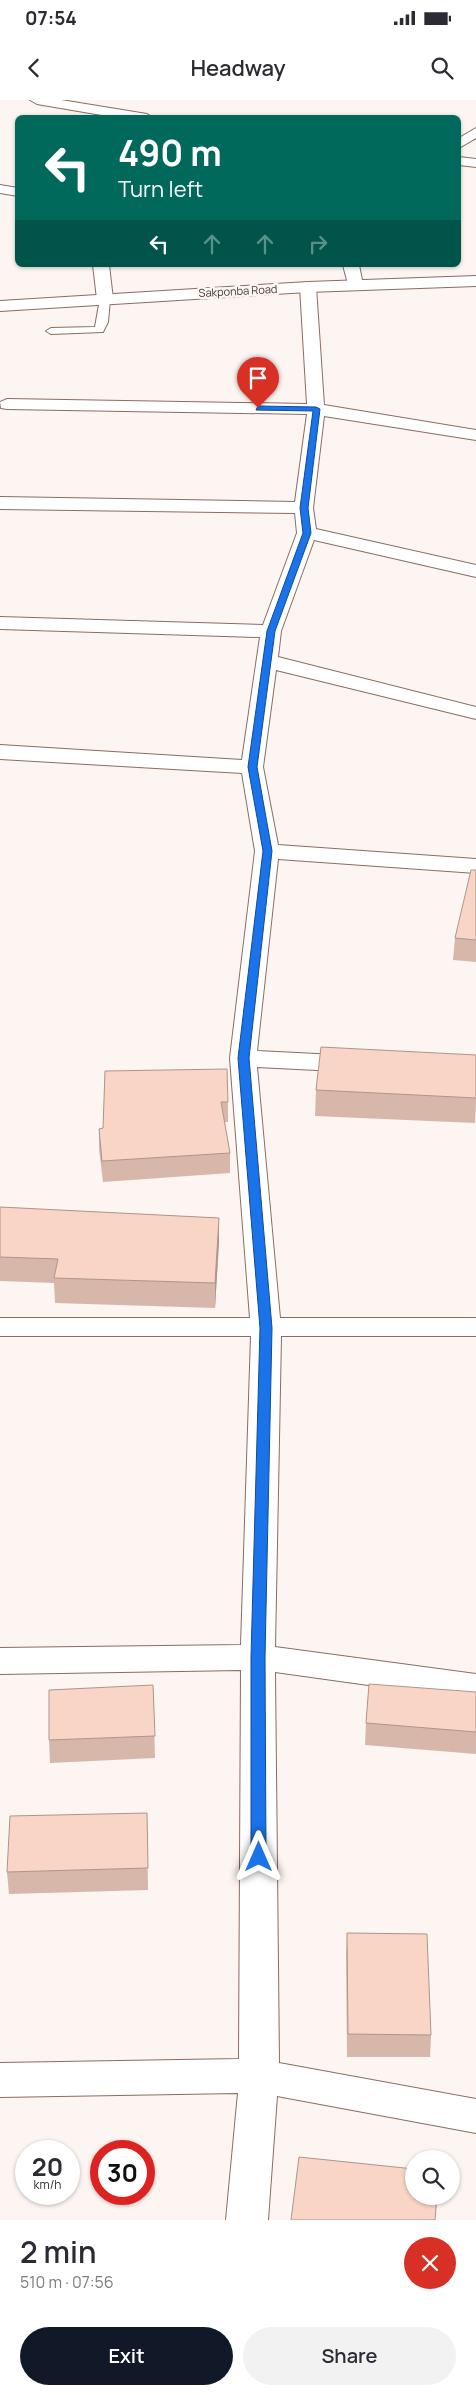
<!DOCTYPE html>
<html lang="en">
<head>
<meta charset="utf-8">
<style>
  body { margin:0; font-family:Manrope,sans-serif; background:#f2f2f3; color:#2b2b33; height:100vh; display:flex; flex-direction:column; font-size:19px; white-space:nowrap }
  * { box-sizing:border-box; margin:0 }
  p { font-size:16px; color:#7c7c81 }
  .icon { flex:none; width:28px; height:28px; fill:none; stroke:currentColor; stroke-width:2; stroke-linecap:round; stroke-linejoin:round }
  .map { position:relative; height:2120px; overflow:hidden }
  .details { display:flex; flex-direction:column; background:#fff; flex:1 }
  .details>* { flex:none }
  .guide { position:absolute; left:15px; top:15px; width:446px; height:152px; border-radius:8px; box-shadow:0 1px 4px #0004; background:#00695c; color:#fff; overflow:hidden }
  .buttons { position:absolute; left:405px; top:2050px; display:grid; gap:10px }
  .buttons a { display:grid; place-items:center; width:55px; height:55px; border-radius:50%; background:#fff; box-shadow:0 1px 4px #0004; font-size:25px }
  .speed { position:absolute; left:15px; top:2040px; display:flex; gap:10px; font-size:25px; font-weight:700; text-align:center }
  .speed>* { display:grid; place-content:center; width:65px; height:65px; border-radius:50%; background:#fff; box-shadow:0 1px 4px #0004; line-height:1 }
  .speed small { font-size:12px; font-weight:400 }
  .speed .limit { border:8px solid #d22; background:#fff; color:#111 }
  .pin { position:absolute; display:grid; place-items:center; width:42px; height:42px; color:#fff; margin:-51px -21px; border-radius:50% 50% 50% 0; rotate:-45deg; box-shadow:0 0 5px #0007 }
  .pin .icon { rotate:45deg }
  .me { position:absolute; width:55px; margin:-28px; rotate:0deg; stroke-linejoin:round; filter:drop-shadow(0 0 4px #0008) }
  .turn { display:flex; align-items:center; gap:18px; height:105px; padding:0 20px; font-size:22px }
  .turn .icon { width:65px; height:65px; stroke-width:2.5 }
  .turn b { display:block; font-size:35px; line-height:42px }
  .lanes { display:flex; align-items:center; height:48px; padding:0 20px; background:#0003; justify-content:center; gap:25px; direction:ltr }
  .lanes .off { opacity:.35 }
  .round { display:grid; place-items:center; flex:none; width:52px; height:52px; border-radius:26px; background:#f2f2f3 }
  .headline { display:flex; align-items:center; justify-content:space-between; height:85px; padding:0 20px }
  h1 { font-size:30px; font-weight:600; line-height:38px }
  .cta { display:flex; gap:10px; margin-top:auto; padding:10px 20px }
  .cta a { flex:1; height:58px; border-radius:30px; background:#111827; color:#fff; font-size:20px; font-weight:600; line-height:58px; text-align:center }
  .cta a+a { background:#f2f2f3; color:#2b2b33 }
  .status { display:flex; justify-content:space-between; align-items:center; height:35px; padding:0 25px; background:#fff; direction:ltr }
  .status svg { height:14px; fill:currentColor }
  header { display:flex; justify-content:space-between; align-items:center; height:65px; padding:0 20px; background:#fff; font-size:22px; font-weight:600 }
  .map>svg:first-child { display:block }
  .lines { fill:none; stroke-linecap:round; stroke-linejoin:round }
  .lane-casing { stroke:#8c6c5f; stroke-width:2 }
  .street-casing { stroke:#8c6c5f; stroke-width:2 }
  .secondary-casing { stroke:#8c6c5f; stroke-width:2 }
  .lane { fill:#fff; fill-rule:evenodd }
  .street { fill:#fff; fill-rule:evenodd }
  .secondary { fill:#fff; fill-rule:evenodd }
  .wall { fill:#d6b7aa }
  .shaded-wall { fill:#ae958b }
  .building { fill:#f9d5c6; stroke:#ae958b }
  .route { fill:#1a73e8; stroke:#114b97 }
  .labels { text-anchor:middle; stroke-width:5; stroke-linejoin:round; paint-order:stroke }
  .far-street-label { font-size:11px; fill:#42342e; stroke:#fcf5f2 }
</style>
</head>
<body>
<div class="status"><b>07:54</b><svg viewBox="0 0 49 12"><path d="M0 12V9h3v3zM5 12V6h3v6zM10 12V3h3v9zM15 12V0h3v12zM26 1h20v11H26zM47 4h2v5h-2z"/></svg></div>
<header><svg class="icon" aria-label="back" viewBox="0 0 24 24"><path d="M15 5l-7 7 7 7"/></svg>Headway<svg class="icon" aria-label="search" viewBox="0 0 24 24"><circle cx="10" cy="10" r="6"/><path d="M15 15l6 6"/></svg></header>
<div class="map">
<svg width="476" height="2120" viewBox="0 0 476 2120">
  <rect width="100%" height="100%" fill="#fcf5f2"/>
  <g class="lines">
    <defs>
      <path id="lane" d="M105,196l5,3 -2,23 -5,10 -52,2 -5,-3 5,-3 44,-1 5,-28z"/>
      <g id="street">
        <path d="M30,0h31l86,14 6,4h-34l-82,-14z"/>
        <path d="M476,28v10l-17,10v-10z"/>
        <path d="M459,57l17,2v8l-17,-2z"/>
        <path d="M0,85l18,3v8l-18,-3z"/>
        <path d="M93,165h16l4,34 -2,3h-12l-2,-3z"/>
        <path d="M343,165h16l4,20 -2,3h-12z"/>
        <path d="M308,182l8,5 8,118 152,25v10l-152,-24 -11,92 3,21 160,36v12l-162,-37 -33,91 -3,26 198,50v12l-200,-49 -13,97 15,78 198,14v14l-198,-14 -21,192 100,5 9,2 4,6 -4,6 -9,2 -100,-5 23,251h196v18h-195l-6,311 201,27v26l-201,-28 4,391 197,36v34l-199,-37 -9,124h-42l12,-127 -238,4v-34l239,-4 2,-389 -241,4v-26l241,-3 10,-309h-251v-18h250l-20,-260 25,-207 -13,-78 -242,-14v-14l242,15 18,-123 -260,-8v-12l263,8 34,-92 -2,-20 -295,-4v-12l295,5 12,-88 -300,-5 -6,-1 -1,-6 7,-3 300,5 -7,-117z"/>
      </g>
      <path id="secondary" d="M476,176v10l-168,6 -308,19v-10l308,-19z"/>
    </defs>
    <use href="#lane" class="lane-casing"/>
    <use href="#street" class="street-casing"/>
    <use href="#secondary" class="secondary-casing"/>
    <use href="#lane" class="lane"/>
    <use href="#street" class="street"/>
    <use href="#secondary" class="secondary"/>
  </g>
  <g class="wall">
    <path d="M476,770v92l-23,-2 2,-22z"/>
    <path d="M476,955v48l-1,20 -160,-7 1,-26z"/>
    <path d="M105,971l123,31v20h-4l6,31v20l-127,9 -4,-33v-20l4,-1z"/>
    <path d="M0,1107l219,11v24l-4,66 -160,-5 -1,-20 -54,-2z"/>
    <path d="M153,1585l2,73 -105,5 -1,-23z"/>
    <path d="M476,1592v62l-111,-9 1,-22z"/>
    <path d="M147,1713l1,77 -139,4 -2,-22z"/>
    <path d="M347,1833l84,102 -1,22h-83l-1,-101z"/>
  </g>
  <path class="shaded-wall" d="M219,1118v24l-4,66v-25z"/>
  <g class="building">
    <path d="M471,770h5v70l-21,-2z"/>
    <path d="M321,947l155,8v43l-160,-8z"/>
    <path d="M227,969l1,33h-7l9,51 -128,8 -3,-32 4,-1 2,-57z"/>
    <path d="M0,1107l219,11 -4,65 -161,-5 4,-19 -58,-2z"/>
    <path d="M369,1584l107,8v40l-110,-9z"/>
    <path d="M153,1585l2,51 -106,4v-50z"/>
    <path d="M147,1713l1,55 -141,4 3,-56z"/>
    <path d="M347,1833l80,1 4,101 -83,-1z"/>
    <path d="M299,2057l115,12v27h23l-2,24h-144z"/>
  </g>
  <path class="route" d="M258,306l58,1 4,2 -12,99 3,25 -36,98 -18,136 15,84 -23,207 23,270 -7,329 1,200 -2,4 -5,2 -6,-2 -2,-4v-200l9,-329 -22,-270 25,-207 -15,-84 19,-136 36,-98 -3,-25 13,-97 -57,-1z"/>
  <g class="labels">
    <g class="far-street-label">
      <text transform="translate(238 191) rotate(-3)" y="4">Sakponba Road</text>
    </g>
  </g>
</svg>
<div class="buttons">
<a><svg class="icon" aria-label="search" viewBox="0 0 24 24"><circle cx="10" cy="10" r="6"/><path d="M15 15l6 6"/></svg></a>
</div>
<div class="speed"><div>20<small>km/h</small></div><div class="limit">30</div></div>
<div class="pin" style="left:258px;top:308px;background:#d93025"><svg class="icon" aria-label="arrive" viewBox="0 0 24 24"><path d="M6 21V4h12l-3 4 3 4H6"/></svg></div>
<svg class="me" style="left:259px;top:1757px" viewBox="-20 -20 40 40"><path d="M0-17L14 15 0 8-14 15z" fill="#1a73e8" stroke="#fff" stroke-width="4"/></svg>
<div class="guide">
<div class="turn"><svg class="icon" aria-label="left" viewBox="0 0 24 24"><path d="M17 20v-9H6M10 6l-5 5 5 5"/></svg><div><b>490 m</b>Turn left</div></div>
<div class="lanes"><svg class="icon" aria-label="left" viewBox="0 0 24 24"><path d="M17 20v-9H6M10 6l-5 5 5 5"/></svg><svg class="icon off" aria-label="ahead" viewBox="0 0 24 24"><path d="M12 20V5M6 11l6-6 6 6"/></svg><svg class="icon off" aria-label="ahead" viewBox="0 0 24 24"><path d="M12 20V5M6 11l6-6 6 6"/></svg><svg class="icon off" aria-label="right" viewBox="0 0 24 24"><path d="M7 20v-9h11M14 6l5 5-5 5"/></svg></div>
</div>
</div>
<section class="details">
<div class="headline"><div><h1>2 min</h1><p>510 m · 07:56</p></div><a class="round" style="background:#d93025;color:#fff"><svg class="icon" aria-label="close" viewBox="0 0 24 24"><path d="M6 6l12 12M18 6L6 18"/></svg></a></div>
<div class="cta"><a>Exit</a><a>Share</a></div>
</section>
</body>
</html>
